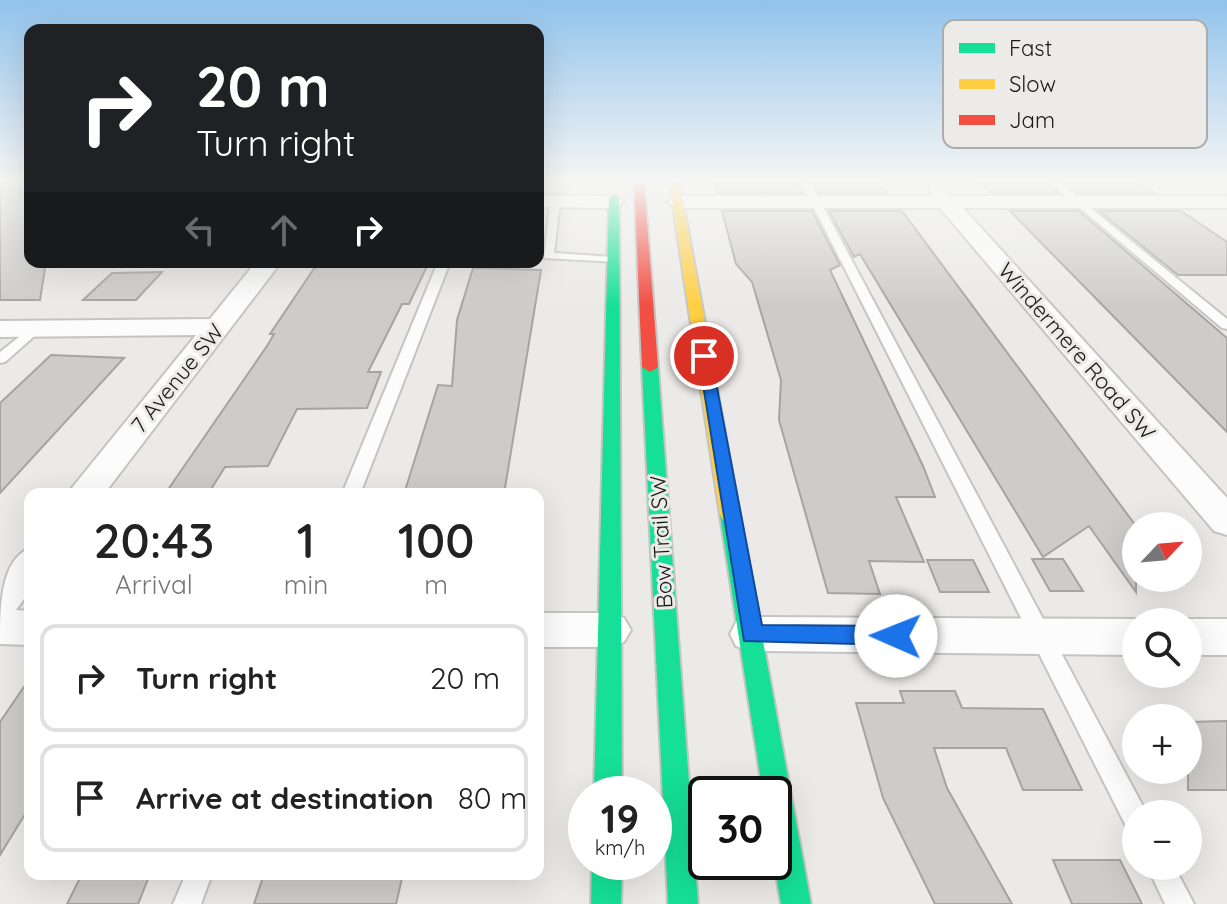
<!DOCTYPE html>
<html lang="en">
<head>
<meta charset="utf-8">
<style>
  body { margin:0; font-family:Quicksand,sans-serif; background:#f6f6f6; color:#222; height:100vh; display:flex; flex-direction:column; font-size:30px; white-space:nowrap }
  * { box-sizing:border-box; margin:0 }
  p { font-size:26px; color:#767676 }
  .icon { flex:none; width:44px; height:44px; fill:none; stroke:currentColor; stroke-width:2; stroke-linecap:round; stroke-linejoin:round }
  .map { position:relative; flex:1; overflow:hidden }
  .panel { position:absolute; left:24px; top:488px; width:520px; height:392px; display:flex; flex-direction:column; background:#fff; border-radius:16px; box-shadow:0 8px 32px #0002 }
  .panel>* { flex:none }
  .top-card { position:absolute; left:24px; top:24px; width:520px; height:244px; border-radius:16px; box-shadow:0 8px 32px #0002; background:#202124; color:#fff; overflow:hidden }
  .needle { width:52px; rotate:64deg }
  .fabs { position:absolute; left:1122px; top:512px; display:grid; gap:16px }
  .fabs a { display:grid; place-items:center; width:80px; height:80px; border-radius:50%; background:#fff; box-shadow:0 8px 32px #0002; font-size:40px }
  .speed { position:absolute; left:568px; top:776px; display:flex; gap:16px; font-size:40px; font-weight:700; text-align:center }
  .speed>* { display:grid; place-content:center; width:104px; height:104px; border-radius:50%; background:#fff; box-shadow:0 8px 32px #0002; line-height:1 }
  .speed small { font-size:20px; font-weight:400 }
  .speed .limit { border:4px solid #111; border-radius:12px; background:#fff; color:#111 }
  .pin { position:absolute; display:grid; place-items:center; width:68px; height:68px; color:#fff; margin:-34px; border:4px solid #fff; border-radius:50%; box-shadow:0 2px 8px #0007 }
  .me { position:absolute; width:88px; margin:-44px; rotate:271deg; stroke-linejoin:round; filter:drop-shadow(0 0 6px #0008) }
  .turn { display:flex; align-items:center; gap:28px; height:168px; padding:0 40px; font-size:36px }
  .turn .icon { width:104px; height:104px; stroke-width:2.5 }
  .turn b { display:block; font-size:56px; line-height:68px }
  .lanes { display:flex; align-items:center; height:76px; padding:0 40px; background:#0003; justify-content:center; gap:40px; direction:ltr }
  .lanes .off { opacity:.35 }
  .eta { display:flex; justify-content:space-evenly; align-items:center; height:136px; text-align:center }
  .eta b { font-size:48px; font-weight:600; line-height:56px }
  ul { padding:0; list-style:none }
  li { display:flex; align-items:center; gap:24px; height:108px; margin:0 16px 12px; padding:0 24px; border:4px solid #e0e0e0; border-radius:16px }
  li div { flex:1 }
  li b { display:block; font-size:30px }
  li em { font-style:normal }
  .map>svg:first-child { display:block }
  .building { fill:#cdcccb; stroke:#a5a4a3; stroke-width:2 }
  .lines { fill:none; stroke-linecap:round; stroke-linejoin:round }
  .lane-casing { stroke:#c4c4c2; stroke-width:4 }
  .street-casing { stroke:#c4c4c2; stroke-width:4 }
  .fast-casing { stroke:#c4c4c2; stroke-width:4 }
  .slow-casing { stroke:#c4c4c2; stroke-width:4 }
  .jam-casing { stroke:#c4c4c2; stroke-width:4 }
  .lane { fill:#fcfcfc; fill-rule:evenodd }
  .street { fill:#fcfcfc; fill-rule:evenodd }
  .fast { fill:#16e098; fill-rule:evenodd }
  .slow { fill:#ffcf43; fill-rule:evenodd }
  .jam { fill:#f24e42; fill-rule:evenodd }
  .route { fill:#1a73e8; stroke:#114b97; stroke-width:2 }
  .labels { text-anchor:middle; stroke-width:6; stroke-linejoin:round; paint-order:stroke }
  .street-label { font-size:22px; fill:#1a1a19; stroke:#ecebe8 }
  .key { fill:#ecebe8; stroke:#adacaa; stroke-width:2 }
  .key-label { font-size:22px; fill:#1a1a19 }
</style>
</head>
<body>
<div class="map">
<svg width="1227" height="904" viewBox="0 0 1227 904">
  <rect width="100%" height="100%" fill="#ebeae9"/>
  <g class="building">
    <path d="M0,180h30v82h16l-6,38h-40z"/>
    <path d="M714,180h83l6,13h-85z"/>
    <path d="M812,180h65l10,13h-68z"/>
    <path d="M979,180h65l14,13h-66z"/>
    <path d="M1061,180h75l19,13h-78z"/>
    <path d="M722,211h90l28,54 -10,5 93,196 12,31h-39l28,65 -55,-1 11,33 -52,-1 -49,-173 2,-40 -29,-98 -16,-18z"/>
    <path d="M829,211h72l4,4 231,311v66l-47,-66 -46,31 -183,-303 -6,3z"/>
    <path d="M1010,211h69l148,127v94z"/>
    <path d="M1099,211h82l46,31v33h-49z"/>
    <path d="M323,262h106l-20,42h-7l-34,68h13l-14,36 -70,1 -29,57 -43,1 -17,27h-43l102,-148 7,-12h-4l43,-64z"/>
    <path d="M473,268l68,2 -37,224h-100l34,-109 14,1 5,-66z"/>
    <path d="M162,272l-26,28h-53l29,-27z"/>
    <path d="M51,355l73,3 -124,135v-90z"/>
    <path d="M1032,559h31l20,32h-33z"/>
    <path d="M927,560h46l16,32h-49z"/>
    <path d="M30,678v128l-30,49v-133z"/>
    <path d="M900,691h55l7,17 81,1 39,81h-59l-17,-42h-72l13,40 65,116h-77l-52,-106 -27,-95h48z"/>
    <path d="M1227,721v69h-39v-68z"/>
    <path d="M1053,860h67l22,44h-70z"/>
    <path d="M82,874h68l-12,30h-71z"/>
    <path d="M264,874h139l-7,30h-142z"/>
  </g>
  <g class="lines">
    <defs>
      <g id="lane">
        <path d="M800,180h9l336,630 2,4h-11v17l-9,-3z"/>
        <path d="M1047,180h9l171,139v10l-5,-1z"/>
        <path d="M555,198l5,3 -6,52 59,4 6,3 -2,2 -73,-4 6,-57z"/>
        <path d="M438,262h12l-90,232h-18z"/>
        <path d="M34,325l6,4 -1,3 -34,30 -5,1v-11z"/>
        <path d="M1147,866h27l20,38h-29z"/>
        <path d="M186,874h26l-11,30h-28z"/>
      </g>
      <g id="street">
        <path d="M937,186l14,10h276v12h-264l264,290v37l-13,-4 -274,-323h-263l-10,-6 10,-6h253v-8z"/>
        <path d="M538,195l76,1 10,6 -10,6 -76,-1z"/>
        <path d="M256,262h25l-177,232h-37l129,-159 -196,2v-16l210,-2z"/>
        <path d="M30,548v43l-14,19 14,1v34l-30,-1c0,-36 0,-84 30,-96z"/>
        <path d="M538,613h71l15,5 7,12 -7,12 -15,5h-71z"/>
        <path d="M752,617l384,2 8,3h-8v33l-384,-4 -16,-5 -6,-12 6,-12z"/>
        <path d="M1188,619h39v36h-39v-33h-8z"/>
      </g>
      <g id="fast">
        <path d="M614,195l5,3 3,596h-28l15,-596z"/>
        <path d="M650,362l8,5 40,537h-30l-26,-537z"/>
        <path d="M730,508l7,2 3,5 71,389h-30l-7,-42v-68h-11l-43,-279 3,-5z"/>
        <path d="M592,862h30l-1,42h-30z"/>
      </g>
      <path id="slow" d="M669,180h10l61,335 -3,5h-14l-3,-5z"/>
      <path id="jam" d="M634,180h10l14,187 -8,5 -8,-5z"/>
    </defs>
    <use href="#lane" class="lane-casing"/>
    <use href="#street" class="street-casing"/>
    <use href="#fast" class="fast-casing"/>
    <use href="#slow" class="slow-casing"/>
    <use href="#jam" class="jam-casing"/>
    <use href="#lane" class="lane"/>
    <use href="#street" class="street"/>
    <use href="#fast" class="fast"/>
    <use href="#slow" class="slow"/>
    <use href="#jam" class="jam"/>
  </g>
  <linearGradient id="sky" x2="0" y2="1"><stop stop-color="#91c3ec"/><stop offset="0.59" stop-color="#f6f6f5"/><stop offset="1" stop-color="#f6f6f5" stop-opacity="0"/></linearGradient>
  <rect width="1227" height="306" fill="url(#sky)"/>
  <path class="route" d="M698,353l13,3 51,269 134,1 9,3 3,7 -3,6 -9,3 -152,-4z"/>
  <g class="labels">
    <g class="street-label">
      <text transform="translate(1077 351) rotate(49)" y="8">Windermere Road SW</text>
      <text transform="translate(177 378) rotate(-51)" y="8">7 Avenue SW</text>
      <text transform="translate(661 542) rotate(-93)" y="8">Bow Trail SW</text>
    </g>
  </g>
  <rect x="943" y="20" width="264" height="128" rx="12" class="key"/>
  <rect x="959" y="43" width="36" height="10" fill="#16e098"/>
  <rect x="959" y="79" width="36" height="10" fill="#ffcf43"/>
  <rect x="959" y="115" width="36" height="10" fill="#f24e42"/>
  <g class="key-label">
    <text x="1009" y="56">Fast</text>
    <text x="1009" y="92">Slow</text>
    <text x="1009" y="128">Jam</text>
  </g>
</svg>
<div class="fabs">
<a><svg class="needle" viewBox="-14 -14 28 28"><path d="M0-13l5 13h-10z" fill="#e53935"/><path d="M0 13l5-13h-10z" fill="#767676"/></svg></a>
<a><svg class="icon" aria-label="search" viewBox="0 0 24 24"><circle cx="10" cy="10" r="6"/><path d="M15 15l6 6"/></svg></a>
<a>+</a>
<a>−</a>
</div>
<div class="speed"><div>19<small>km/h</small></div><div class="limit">30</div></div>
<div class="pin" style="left:704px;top:356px;background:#d93025"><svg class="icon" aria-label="arrive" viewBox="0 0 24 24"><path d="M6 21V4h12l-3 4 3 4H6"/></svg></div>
<svg class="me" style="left:896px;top:636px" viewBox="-20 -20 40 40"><circle r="19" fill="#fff"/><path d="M0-13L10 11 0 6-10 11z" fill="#1a73e8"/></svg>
<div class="top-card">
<div class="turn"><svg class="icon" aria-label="right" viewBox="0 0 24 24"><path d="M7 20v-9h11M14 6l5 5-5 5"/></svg><div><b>20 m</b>Turn right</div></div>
<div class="lanes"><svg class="icon off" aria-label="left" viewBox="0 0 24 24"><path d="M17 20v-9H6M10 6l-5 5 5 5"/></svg><svg class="icon off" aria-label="ahead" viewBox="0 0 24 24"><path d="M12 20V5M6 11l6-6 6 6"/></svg><svg class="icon" aria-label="right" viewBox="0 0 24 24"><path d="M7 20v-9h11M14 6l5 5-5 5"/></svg></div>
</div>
<section class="panel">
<div class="eta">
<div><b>20:43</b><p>Arrival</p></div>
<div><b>1</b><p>min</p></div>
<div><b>100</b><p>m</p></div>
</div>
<ul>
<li><svg class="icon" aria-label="right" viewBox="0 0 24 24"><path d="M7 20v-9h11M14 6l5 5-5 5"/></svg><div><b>Turn right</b></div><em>20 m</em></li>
<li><svg class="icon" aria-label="arrive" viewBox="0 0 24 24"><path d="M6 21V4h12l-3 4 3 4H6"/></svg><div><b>Arrive at destination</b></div><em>80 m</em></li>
</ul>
</section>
</div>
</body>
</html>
